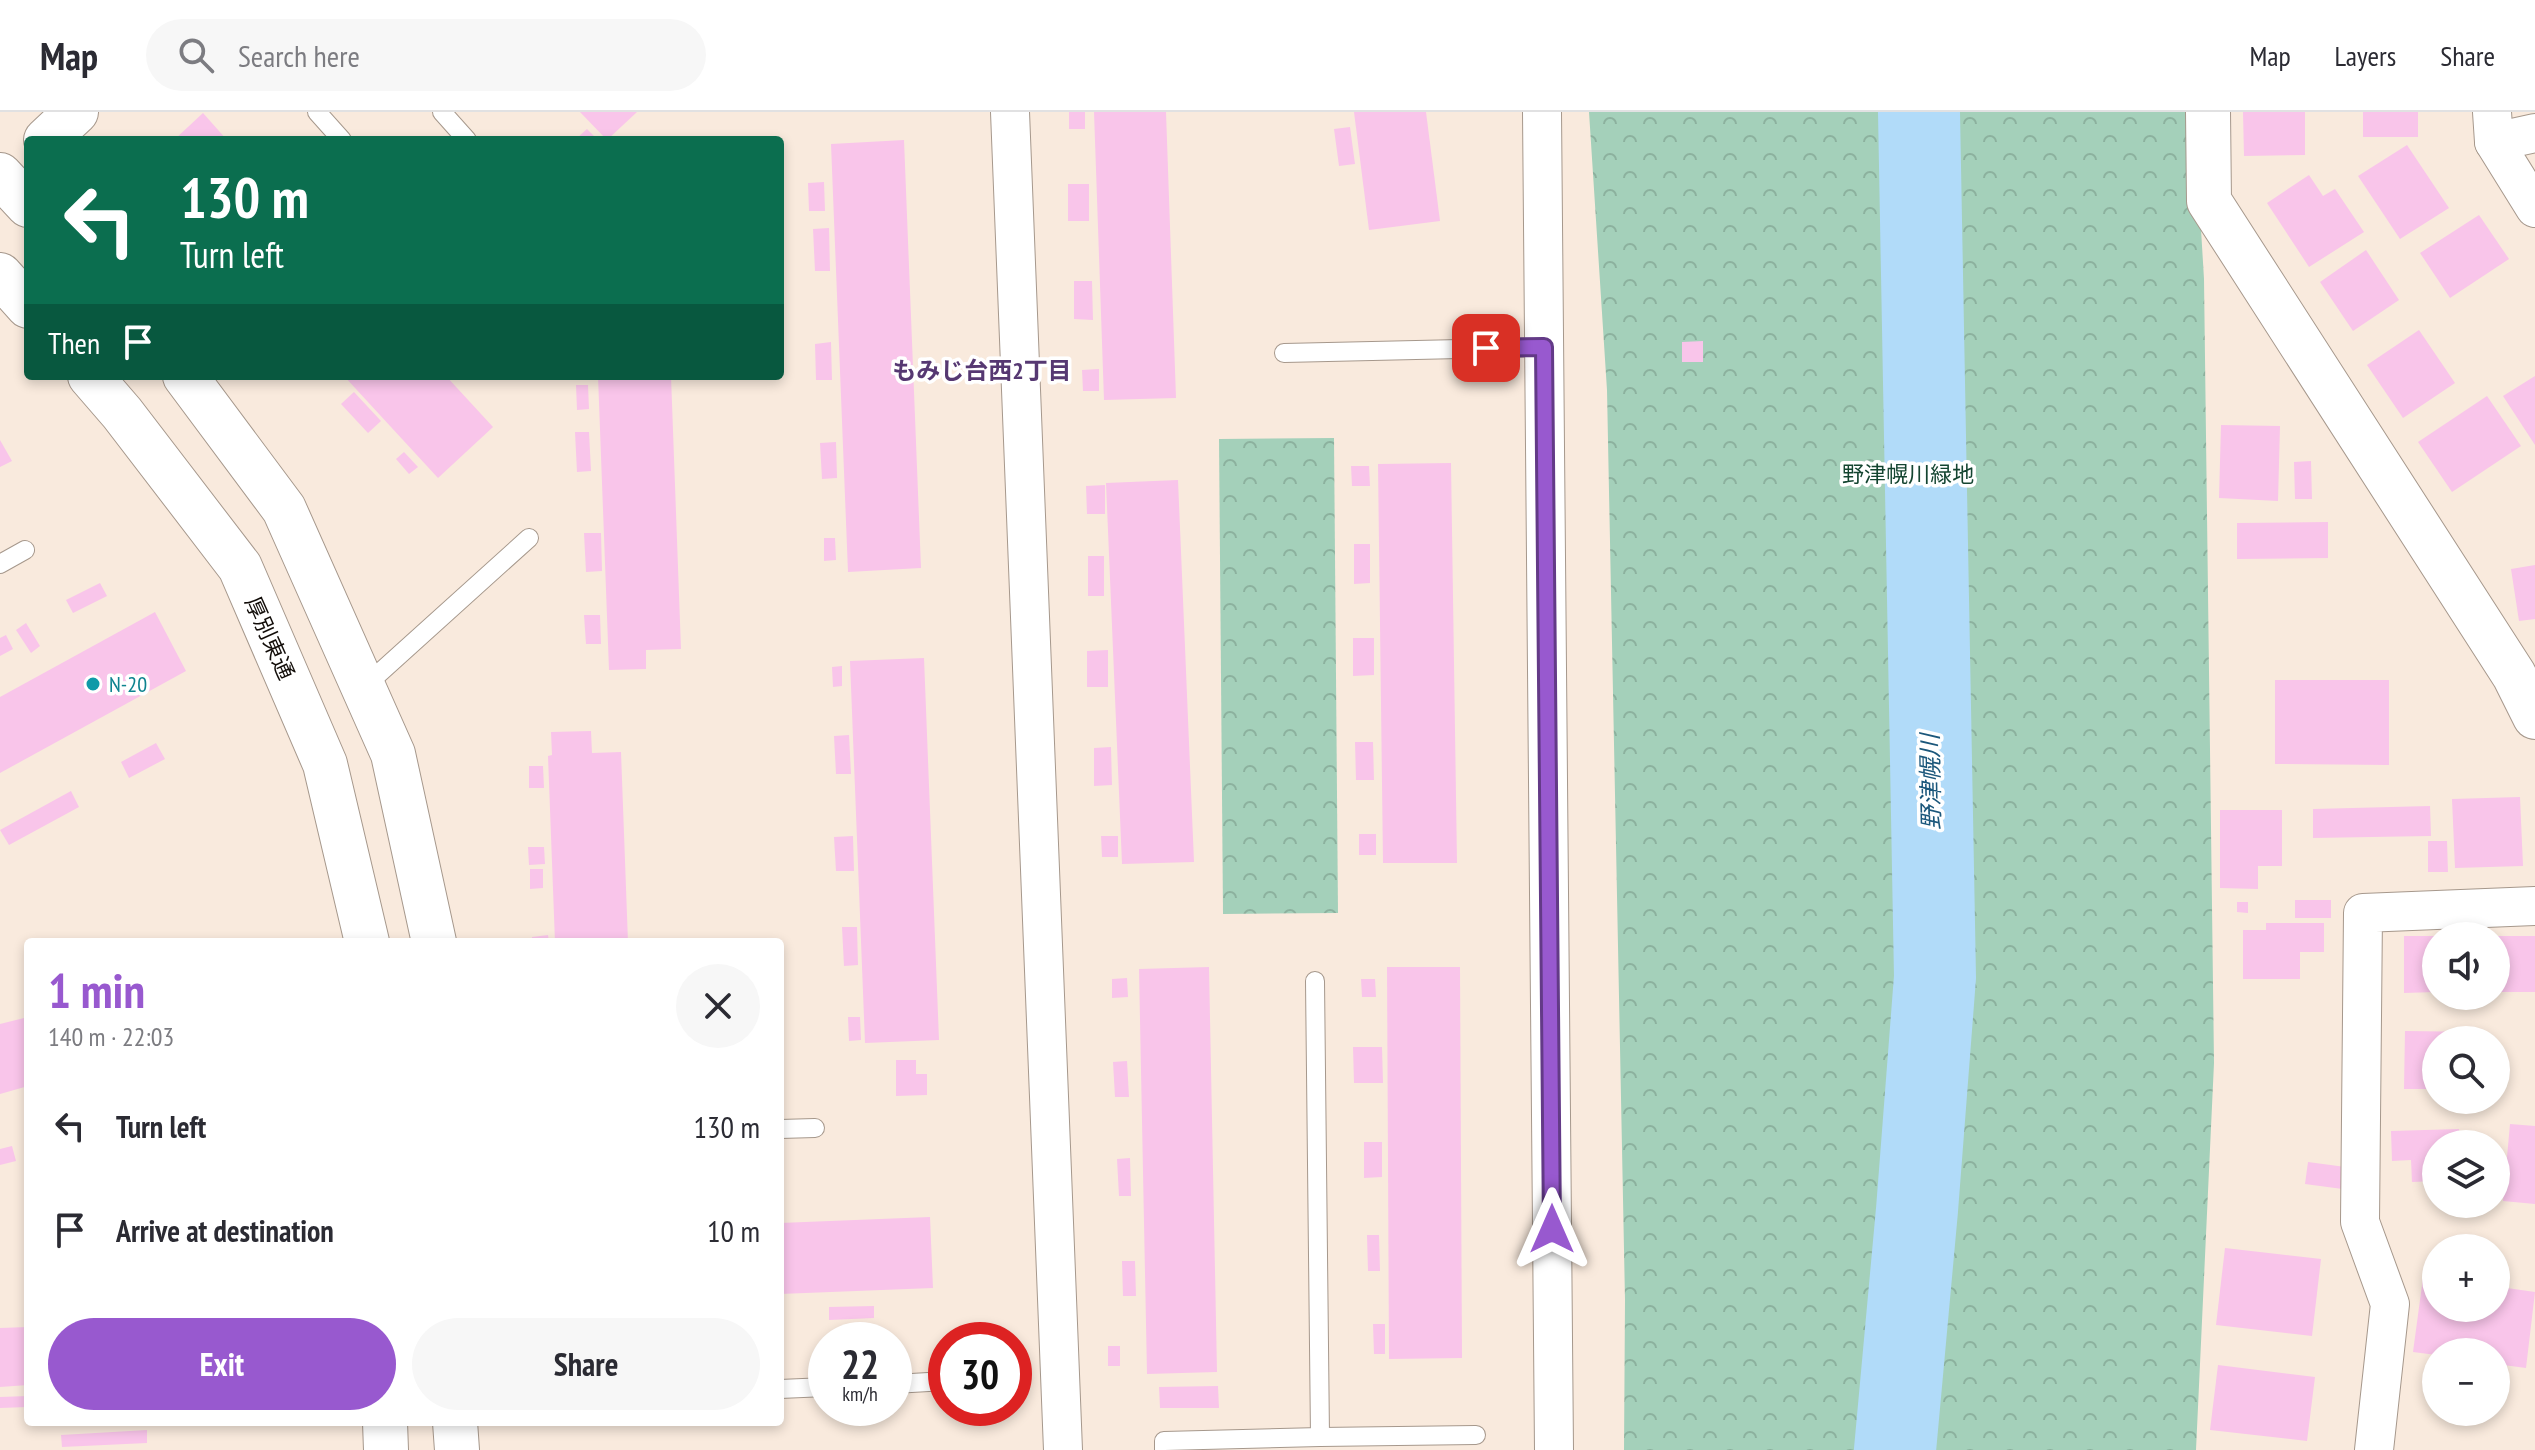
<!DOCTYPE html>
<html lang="en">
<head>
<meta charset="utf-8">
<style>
  body { margin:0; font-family:"PT Sans Narrow","Noto Sans JP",sans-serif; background:#f7f7f7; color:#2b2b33; height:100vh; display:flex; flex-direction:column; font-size:30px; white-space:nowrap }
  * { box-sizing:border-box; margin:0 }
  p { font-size:26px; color:#7c7c81 }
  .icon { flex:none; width:44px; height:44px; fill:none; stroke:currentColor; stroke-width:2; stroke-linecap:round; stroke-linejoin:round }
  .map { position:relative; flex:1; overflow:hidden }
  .details { position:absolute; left:24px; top:826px; width:760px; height:488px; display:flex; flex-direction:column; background:#fff; border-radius:8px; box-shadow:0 4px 12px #0003 }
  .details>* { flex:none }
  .banner { position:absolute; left:24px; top:24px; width:760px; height:244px; border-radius:8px; box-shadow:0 4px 12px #0003; background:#0b6e4f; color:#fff; overflow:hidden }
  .fabs { position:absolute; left:2422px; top:810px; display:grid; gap:16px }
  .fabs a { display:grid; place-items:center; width:88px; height:88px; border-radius:50%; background:#fff; box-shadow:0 4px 12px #0003; font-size:40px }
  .speed { position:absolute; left:808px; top:1210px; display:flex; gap:16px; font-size:40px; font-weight:700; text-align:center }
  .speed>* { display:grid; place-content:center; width:104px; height:104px; border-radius:50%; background:#fff; box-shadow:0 4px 12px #0003; line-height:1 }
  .speed small { font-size:20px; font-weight:400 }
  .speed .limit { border:12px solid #d22; background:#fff; color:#111 }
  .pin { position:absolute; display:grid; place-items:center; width:68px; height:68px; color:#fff; margin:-34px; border-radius:16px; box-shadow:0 4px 12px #0006 }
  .me { position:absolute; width:88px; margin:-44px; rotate:0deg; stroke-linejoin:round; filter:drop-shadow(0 0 6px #0008) }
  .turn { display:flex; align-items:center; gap:28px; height:168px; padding:0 24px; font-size:36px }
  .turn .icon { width:104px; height:104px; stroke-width:2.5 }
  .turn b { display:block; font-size:56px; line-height:68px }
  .then { display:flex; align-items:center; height:76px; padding:0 24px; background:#0003; gap:16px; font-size:30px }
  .round { display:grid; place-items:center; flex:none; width:84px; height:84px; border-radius:42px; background:#f7f7f7 }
  .head { display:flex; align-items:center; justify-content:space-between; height:136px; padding:0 24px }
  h1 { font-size:48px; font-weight:700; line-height:60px; color:#9859cf }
  .button { display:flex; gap:16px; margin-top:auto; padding:16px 24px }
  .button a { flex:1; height:92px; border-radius:48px; background:#9859cf; color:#fff; font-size:32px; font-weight:700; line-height:92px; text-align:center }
  .button a+a { background:#f7f7f7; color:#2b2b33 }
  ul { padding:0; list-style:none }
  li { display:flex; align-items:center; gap:24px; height:104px; padding:0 24px }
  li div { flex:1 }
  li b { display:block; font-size:30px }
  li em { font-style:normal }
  header { display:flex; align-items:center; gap:48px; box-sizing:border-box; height:112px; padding:0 40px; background:#fff; border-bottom:2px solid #e1e1e2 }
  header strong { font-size:38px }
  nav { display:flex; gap:44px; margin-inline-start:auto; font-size:28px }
  .search { width:560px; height:72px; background:#f7f7f7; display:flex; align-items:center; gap:20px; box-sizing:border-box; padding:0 28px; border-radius:44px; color:#7c7c81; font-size:30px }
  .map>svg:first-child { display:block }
  .park { fill:url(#park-crowns) }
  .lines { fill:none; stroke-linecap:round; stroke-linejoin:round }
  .river { stroke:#b1dbf9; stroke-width:82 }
  .building { fill:#f9c5ea }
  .service-casing { stroke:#a6988c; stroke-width:20 }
  .minor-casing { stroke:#a6988c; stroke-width:40 }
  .tertiary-casing { stroke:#a6988c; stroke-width:46 }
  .service { stroke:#fff; stroke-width:18 }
  .minor { stroke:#fff; stroke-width:38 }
  .tertiary { stroke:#fff; stroke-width:44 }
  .route-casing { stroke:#633a87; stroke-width:20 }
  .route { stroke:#9859cf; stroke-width:14 }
  .culture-dot { fill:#0f9aa8; stroke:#fff; stroke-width:3 }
  .labels { text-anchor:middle; stroke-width:7; stroke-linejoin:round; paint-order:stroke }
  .park-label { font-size:22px; fill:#144531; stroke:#fff }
  .street-label { font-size:22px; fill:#110c08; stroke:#fff }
  .culture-label { font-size:22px; fill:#0d838f; stroke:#fff; text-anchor:start }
  .neighbourhood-label { font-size:24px; font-weight:bold; fill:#563872; stroke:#fff }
  .water-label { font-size:24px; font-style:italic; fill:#1b577b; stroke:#fff }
</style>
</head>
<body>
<header>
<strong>Map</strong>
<div class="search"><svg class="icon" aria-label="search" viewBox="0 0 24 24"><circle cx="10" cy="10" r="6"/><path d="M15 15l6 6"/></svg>Search here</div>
<nav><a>Map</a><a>Layers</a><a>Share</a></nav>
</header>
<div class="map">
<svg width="2535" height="1338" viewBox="0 0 2535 1338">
  <defs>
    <pattern id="park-crowns" width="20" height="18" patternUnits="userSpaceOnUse" patternTransform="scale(2)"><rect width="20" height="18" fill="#a4d0ba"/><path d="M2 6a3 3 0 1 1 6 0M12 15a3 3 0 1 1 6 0" fill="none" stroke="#8cb19e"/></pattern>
  </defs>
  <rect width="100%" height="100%" fill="#f9eadd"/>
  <g class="park">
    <path d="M1589,0h605l10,167 10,784 -18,387h-572l1,-150 -18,-910z"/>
    <path d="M1334,326l4,475 -115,1 -4,-475z"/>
  </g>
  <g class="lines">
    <path class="river" d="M1895,1338l22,-240 18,-233 -16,-865"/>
  </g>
  <g class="building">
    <path d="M580,0h57l-30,28z"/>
    <rect x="1069" y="0" width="16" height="17"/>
    <path d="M1094,0h72l10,286 -72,2z"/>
    <path d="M1354,0h72l14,109 -71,9z"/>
    <path d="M2243,0h62v43l-61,1z"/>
    <rect x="2363" y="0" width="55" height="25"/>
    <path d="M203,1l24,27h-53z"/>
    <path d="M1350,15l5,37 -16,2 -5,-37z"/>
    <path d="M587,17l11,11 -21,-2z"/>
    <path d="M904,28l17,428 -73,4 -17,-428z"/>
    <path d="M2407,33l42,63 -49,31 -42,-63z"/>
    <path d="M2309,63l14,21 12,-7 29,43 -55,35 -42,-64z"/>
    <path d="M824,70l1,29h-16l-1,-28z"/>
    <rect x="1068" y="72" width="21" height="37"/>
    <path d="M2479,103l30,44 -59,39 -30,-45z"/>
    <path d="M829,116l1,43h-15l-2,-42z"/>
    <path d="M2366,138l33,50 -46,31 -33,-49z"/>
    <path d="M1074,169h18l1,39 -19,-1z"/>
    <path d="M2419,218l36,53 -52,35 -36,-53z"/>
    <path d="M1703,229v21h-21v-20z"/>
    <path d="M831,230l1,38h-16l-1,-36z"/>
    <path d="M1099,257v22h-16l-1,-21z"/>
    <path d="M344,264h102l47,51 -55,51z"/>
    <path d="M598,264h73l10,273 -35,1v19l-37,1z"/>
    <path d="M2535,264v69l-32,-49z"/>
    <path d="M576,273h12l1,24 -12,1z"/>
    <path d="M354,280l27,29 -13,12 -27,-29z"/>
    <path d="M2487,284l34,50 -69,46 -34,-50z"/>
    <path d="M2221,313l59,1 -2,75 -59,-3z"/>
    <path d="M575,320h14l2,39 -14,1z"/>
    <path d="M0,328l12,21 -12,6z"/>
    <path d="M836,330l1,36 -15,1 -2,-36z"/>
    <path d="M404,340l14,15 -9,7 -13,-15z"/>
    <path d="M2311,349l1,38h-17l-1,-37z"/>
    <path d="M1451,351l6,400h-74l-5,-399z"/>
    <path d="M1351,354h18l1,20h-18z"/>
    <path d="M1178,368l16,382 -72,2 -16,-381z"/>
    <path d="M1105,373v29h-18l-1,-28z"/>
    <path d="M2328,410v36l-91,1v-36z"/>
    <path d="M584,421h17l1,38 -16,1z"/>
    <path d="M824,426h11l1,22 -12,1z"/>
    <path d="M1354,432h16v39l-16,1z"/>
    <rect x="1088" y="444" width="16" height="40"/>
    <path d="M2535,453v54l-16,2 -8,-52z"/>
    <path d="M100,471l7,13 -34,17 -7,-13z"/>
    <path d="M155,500l31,59 -186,102v-76z"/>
    <path d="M584,503h16l1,29h-15z"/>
    <path d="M26,511l14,23 -9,7 -15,-23z"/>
    <path d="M6,523l7,14 -13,7v-18z"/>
    <path d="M1353,526h21v37l-21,1z"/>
    <path d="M1108,538v37h-21v-36z"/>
    <path d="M924,546l15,382 -74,3 -15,-382z"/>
    <path d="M842,554v20l-9,1 -1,-20z"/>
    <path d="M2275,568h114v85l-114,-1z"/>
    <path d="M591,619l1,22 29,-1 7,190h-73l-7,-186 4,-1 -1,-23z"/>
    <path d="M849,623l2,39h-15l-2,-38z"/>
    <path d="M1355,630h18l1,38h-18z"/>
    <path d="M156,631l9,16 -36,19 -8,-16z"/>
    <path d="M1111,635l1,38 -18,1v-38z"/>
    <path d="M529,654h14l1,22h-15z"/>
    <path d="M71,679l8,16 -70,38 -9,-15z"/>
    <path d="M2520,685l3,69 -68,2 -3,-69z"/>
    <path d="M2430,694l1,30 -118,2v-29z"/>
    <path d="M2220,698h62v56h-24v23l-38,-1z"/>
    <rect x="1359" y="722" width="17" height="21"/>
    <path d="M853,724l1,35h-18l-2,-34z"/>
    <path d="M1101,724h17v21h-16z"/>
    <path d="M2428,729h19l1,31h-20z"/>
    <path d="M528,735h16l1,17 -16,1z"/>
    <path d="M530,757h13v19l-13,1z"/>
    <rect x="2295" y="788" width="36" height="18"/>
    <path d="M2237,790h11v11l-11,-1z"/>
    <path d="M2266,811h58v29h-24v27h-57v-49h23z"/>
    <path d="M842,815h15l1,38 -14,1z"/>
    <path d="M548,823l1,7h-17v-5z"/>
    <path d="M2404,824h32v56l-32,1z"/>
    <rect x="2496" y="824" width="39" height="56"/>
    <path d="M1209,855l8,405 -70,2 -8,-405z"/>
    <path d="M1387,855h73l2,391 -73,1z"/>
    <path d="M1127,866l1,19 -16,1v-19z"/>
    <path d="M1361,867h14l1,18h-14z"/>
    <path d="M28,905v69l-28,8v-70z"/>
    <path d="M848,905h12l1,23 -12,1z"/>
    <path d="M2405,919l81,1v8h-50v49h-32z"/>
    <path d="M1353,935h29l1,36h-29z"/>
    <path d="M896,948h20v14h11v21l-31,1z"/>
    <path d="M1127,949l2,36h-14l-2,-35z"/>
    <path d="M2510,1012l25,2v78l-32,-3z"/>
    <path d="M2459,1017l1,15h-24v37l-24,1 -1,-22 -19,1 -1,-30z"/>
    <path d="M1364,1030h18v35l-18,1z"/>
    <path d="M12,1034l4,15 -16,4v-16z"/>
    <path d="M1130,1046l1,38h-12l-2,-37z"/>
    <path d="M2308,1050l45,6 -3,22 -45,-6z"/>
    <path d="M930,1105l3,71 -153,6v-71z"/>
    <path d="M1367,1123h12l1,36h-12z"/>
    <path d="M2225,1136l96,11 -9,77 -96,-11z"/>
    <path d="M1122,1149h13l1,35h-13z"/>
    <path d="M2425,1151l11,1v44h60v-36l6,1 -2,14 35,5 -9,76 -30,-4v-12h-60v3l-23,-3z"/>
    <path d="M874,1194v12l-45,2v-13z"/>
    <path d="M1373,1212h12v30h-11z"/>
    <path d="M28,1215v58l-28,2v-59z"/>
    <rect x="1108" y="1234" width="12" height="20"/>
    <path d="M2218,1253l97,12 -8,64 -97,-11z"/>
    <path d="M1218,1274l1,22h-59l-1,-21z"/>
    <path d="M28,1284v11l-28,1v-11z"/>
    <path d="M147,1318v13l-85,4 -1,-12z"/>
  </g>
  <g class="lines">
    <defs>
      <g id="service">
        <path d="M317,0l25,28"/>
        <path d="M442,0l25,28"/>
        <path d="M1284,241l260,-6"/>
        <path d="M0,452l25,-14"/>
        <path d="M365,574l164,-148"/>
        <path d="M780,1017l35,-1"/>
        <path d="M894,1272l52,-3"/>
        <path d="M780,1277l46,-2"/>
        <path d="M1320,1325l156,-2"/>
        <path d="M1164,1338v-9l156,-4 -5,-456"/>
      </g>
      <g id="minor">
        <path d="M1010,0l53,1338"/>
        <path d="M1542,0l12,1338"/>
        <path d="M2492,0l2,30 41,66"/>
        <path d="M2494,30l41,-9"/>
        <path d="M2374,1338l16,-146 -30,-82 3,-309 172,-7"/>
      </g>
      <g id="tertiary">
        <path d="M2208,0l1,89 305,474 21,42"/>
        <path d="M46,28l30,-28"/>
        <path d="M0,63l28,30"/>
        <path d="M0,163l28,31"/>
        <path d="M90,264l32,37 118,154 85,197 42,178"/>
        <path d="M185,264l99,133 109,245 41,188"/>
        <path d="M385,1310l1,28"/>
        <path d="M455,1310l2,28"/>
      </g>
    </defs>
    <use href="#service" class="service-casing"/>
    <use href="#minor" class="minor-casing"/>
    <use href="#tertiary" class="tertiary-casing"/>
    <use href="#service" class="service"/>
    <use href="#minor" class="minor"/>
    <use href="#tertiary" class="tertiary"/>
  </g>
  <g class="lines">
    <defs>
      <path id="route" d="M1486,236l58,-1 8,882"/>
    </defs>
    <use href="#route" class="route-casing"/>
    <use href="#route" class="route"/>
  </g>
  <circle class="culture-dot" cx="93" cy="572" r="8"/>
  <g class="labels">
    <g class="park-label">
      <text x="1908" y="370">野津幌川緑地</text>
    </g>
    <g class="street-label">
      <text transform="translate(270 526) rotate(66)" y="8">厚別東通</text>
    </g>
    <g class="culture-label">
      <text x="109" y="580">N-20</text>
    </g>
    <g class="neighbourhood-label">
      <text x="982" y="267">もみじ台西2丁目</text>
    </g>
    <g class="water-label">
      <text transform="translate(1931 670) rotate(-91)" y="8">野津幌川</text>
    </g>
  </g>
</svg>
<div class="fabs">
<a><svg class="icon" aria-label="sound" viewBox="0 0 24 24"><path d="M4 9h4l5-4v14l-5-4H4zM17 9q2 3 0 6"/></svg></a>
<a><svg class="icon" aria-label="search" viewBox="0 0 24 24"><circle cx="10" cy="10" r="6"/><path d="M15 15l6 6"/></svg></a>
<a><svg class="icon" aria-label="layers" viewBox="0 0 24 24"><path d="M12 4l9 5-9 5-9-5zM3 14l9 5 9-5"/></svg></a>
<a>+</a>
<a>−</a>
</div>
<div class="speed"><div>22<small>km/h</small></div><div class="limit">30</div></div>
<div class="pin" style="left:1486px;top:236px;background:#d93025"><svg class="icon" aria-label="arrive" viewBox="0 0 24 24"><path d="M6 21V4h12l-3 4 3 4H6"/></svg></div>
<svg class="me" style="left:1552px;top:1117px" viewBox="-20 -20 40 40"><path d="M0-17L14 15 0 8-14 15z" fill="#9859cf" stroke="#fff" stroke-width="4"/></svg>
<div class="banner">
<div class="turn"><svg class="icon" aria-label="left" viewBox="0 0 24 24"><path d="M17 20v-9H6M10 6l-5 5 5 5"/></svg><div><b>130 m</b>Turn left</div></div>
<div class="then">Then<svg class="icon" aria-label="arrive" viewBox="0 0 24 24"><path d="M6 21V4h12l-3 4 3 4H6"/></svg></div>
</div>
<section class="details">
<div class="head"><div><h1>1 min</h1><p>140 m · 22:03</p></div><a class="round"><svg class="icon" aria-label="close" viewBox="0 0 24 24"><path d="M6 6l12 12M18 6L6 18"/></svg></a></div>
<ul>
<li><svg class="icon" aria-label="left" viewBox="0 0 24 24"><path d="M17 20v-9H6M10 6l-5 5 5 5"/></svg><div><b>Turn left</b></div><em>130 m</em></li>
<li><svg class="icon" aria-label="arrive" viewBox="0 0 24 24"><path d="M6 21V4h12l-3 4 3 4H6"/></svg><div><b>Arrive at destination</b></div><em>10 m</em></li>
</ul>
<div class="button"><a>Exit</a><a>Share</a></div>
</section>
</div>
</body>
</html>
